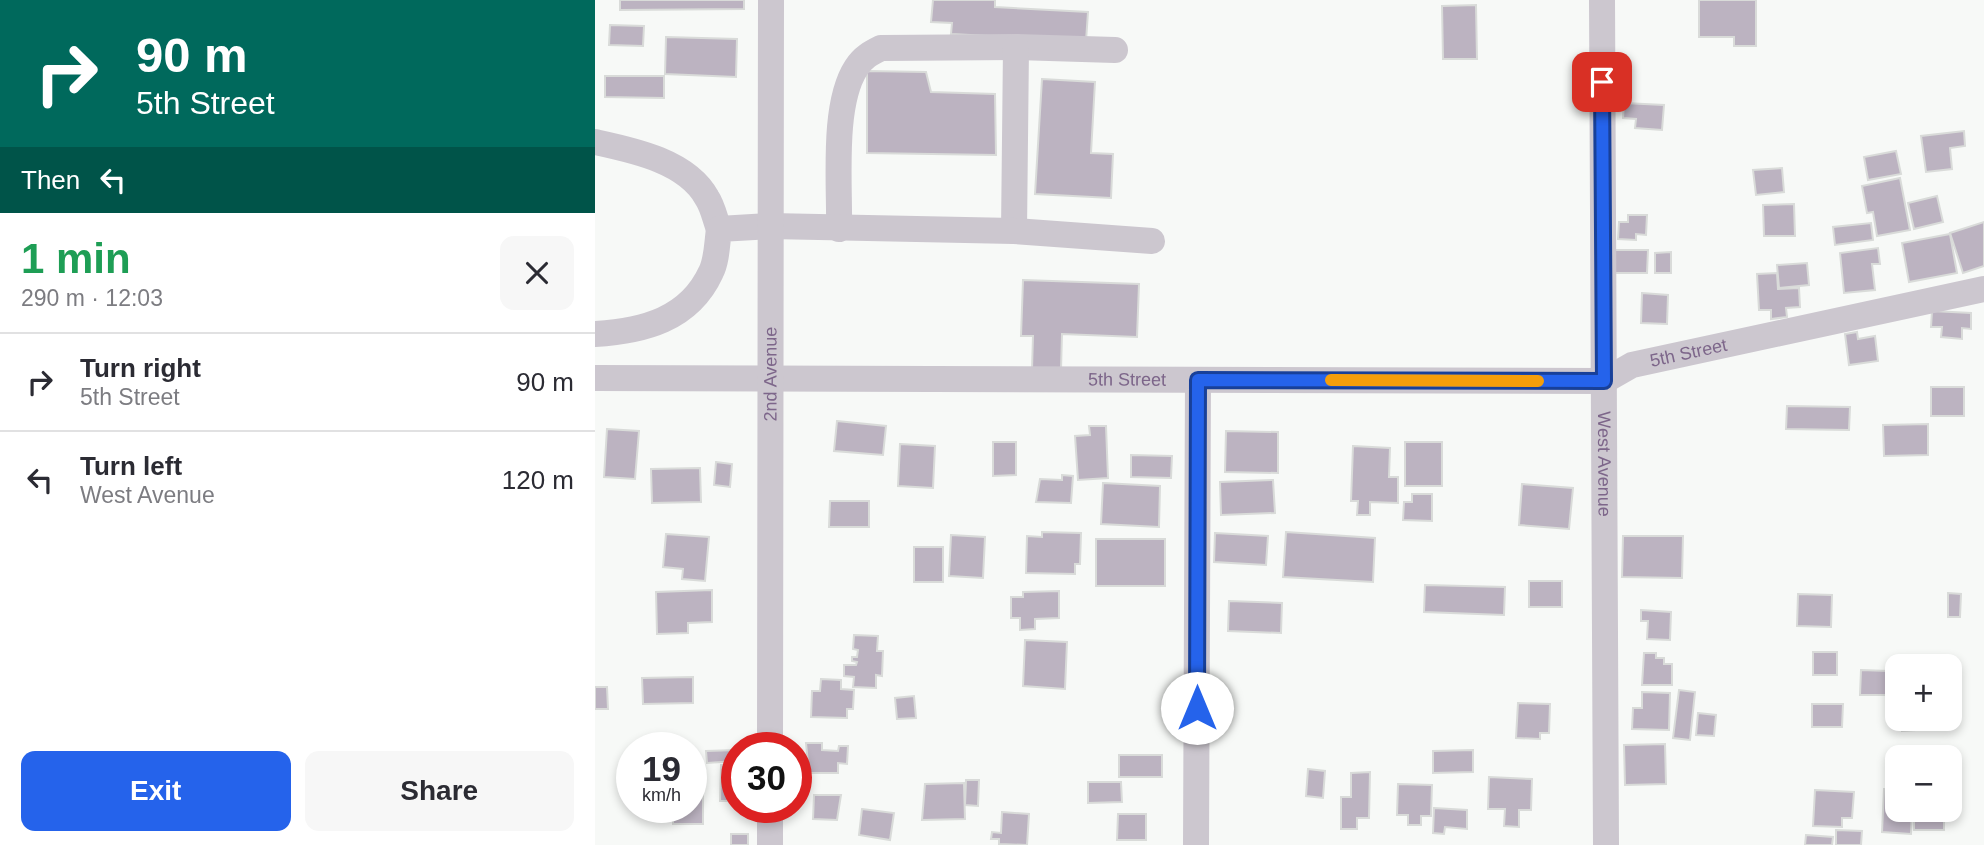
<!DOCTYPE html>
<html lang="en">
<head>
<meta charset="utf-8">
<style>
  body { margin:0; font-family:Helvetica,sans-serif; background:#f7f7f7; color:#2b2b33; height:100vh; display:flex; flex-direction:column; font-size:26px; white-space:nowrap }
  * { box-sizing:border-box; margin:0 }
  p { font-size:23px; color:#7c7c81 }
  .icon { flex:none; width:38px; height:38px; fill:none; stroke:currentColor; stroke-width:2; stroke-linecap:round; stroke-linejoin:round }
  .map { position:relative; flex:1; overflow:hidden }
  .details { display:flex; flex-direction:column; background:#fff; width:595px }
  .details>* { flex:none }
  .top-card { background:#00695c; color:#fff; overflow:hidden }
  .buttons { position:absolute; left:1290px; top:654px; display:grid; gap:14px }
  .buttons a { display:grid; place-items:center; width:77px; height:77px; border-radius:14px; background:#fff; box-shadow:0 4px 10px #0003; font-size:35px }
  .speed { position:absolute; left:21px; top:732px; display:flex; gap:14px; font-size:35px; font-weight:700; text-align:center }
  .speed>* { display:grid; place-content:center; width:91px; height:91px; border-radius:50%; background:#fff; box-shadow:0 4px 10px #0003; line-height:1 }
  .speed small { font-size:18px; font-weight:400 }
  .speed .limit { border:10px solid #d22; background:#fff; color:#111 }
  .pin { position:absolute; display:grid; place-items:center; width:60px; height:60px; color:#fff; margin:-30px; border-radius:14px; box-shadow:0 4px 10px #0006 }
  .me { position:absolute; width:77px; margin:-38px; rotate:0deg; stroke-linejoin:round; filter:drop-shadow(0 0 5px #0008) }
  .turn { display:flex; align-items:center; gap:24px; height:147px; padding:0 21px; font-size:32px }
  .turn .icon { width:91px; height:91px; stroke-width:2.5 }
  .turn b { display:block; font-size:49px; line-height:60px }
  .then { display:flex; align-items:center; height:66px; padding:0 21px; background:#0003; gap:14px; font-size:26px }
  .round { display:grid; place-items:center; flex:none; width:74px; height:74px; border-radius:14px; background:#f7f7f7 }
  .head { display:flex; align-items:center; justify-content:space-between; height:119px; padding:0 21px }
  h1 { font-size:42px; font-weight:700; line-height:52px; color:#1e9e55 }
  .action { display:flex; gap:14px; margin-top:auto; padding:14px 21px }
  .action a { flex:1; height:80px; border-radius:14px; background:#2563eb; color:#fff; font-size:28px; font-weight:700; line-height:80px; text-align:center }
  .action a+a { background:#f7f7f7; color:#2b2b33 }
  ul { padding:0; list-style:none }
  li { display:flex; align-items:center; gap:21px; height:98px; padding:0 21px; border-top:2px solid #e1e1e2 }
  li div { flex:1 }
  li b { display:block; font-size:26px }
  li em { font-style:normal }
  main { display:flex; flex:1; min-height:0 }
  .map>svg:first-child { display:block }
  .building { fill:#bcb3c1; stroke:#d9dbd9; stroke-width:2 }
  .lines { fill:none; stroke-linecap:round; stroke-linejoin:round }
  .minor { stroke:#ccc7cf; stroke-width:26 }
  .route-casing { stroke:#184099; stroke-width:18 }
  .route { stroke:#2563eb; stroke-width:12 }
  .slow { stroke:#f59e0b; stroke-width:12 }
  .labels { text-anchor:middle; stroke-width:7; stroke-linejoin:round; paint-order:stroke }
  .street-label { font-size:18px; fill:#7d668a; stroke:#fff }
</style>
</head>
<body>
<main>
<section class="details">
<div class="top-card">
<div class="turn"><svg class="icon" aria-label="right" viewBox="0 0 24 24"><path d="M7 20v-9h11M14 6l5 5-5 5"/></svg><div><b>90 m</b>5th Street</div></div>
<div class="then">Then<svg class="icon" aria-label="left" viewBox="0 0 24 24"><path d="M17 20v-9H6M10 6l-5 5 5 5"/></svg></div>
</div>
<div class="head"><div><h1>1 min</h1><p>290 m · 12:03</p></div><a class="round"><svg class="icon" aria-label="close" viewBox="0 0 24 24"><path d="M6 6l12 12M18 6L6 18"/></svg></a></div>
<ul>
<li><svg class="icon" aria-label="right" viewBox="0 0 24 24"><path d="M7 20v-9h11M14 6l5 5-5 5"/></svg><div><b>Turn right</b><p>5th Street</p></div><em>90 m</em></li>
<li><svg class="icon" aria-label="left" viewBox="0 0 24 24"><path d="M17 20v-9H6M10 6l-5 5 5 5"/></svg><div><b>Turn left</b><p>West Avenue</p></div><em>120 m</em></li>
</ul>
<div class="action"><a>Exit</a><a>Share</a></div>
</section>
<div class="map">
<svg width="1389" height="845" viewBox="0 0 1389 845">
  <rect width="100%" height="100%" fill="#f7f9f7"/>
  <g class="building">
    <path d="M25,0h124v9l-124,1z"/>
    <path d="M338,0h62v7l93,5 -2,29 -135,-7 1,-11 -21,-1z"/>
    <path d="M1104,0h57v46h-22v-9h-35z"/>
    <path d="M881,5l1,54h-34l-1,-53z"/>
    <path d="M15,25l34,1 -1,20 -34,-1z"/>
    <path d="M71,37l71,2 -1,38 -71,-3z"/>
    <path d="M272,71l59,1 5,20 64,2 1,61 -129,-2z"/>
    <path d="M10,76h59v22l-59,-1z"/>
    <path d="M447,79l53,3 -4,71 22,1 -2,44 -76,-4z"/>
    <path d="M1029,103l40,2 -2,25 -27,-2 1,-9 -13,-1z"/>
    <path d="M1369,131l1,15 -15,2 2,21 -26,3 -5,-36z"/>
    <path d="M1301,151l5,23 -33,6 -4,-23z"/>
    <path d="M1187,168l2,24 -28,3 -3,-25z"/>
    <path d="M1305,178l10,52 -33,6 -4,-24 -6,1 -5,-27z"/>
    <path d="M1342,196l6,26 -29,7 -6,-26z"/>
    <path d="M1199,204l1,32h-31l-1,-31z"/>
    <path d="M1033,215h19l-1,20 -10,-1v6l-18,-1 1,-17h9z"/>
    <path d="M1389,222v44l-21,7 -13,-40z"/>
    <path d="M1276,223l2,17 -38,5 -2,-18z"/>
    <path d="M1355,234l7,39 -48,9 -7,-39z"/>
    <path d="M1283,248l2,16h-8l3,26 -31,3 -4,-40z"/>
    <path d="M1019,250h34l-1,23h-33z"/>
    <path d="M1076,252v21h-16v-20z"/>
    <path d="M1212,263l2,22 -30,3 -2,-23z"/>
    <path d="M1182,273l1,16 21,-1 1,19 -14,1 1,9 -16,2v-9h-12l-2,-36z"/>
    <path d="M428,280l116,4 -2,53 -75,-3 -1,36 -29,-1 1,-33h-12z"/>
    <path d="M1047,293l26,2 -1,29 -26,-1z"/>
    <path d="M1337,311l39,2v16l-9,-1v11l-21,-2 1,-10h-11z"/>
    <path d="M1262,332l1,7 17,-3 3,25 -29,4 -4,-31z"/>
    <rect x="1336" y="387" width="33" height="29"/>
    <path d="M1192,406l63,1 -1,23 -63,-1z"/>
    <path d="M242,421l49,5 -3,29 -49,-4z"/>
    <path d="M1333,424v31l-44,1 -1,-31z"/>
    <path d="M494,426h17l2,52 -30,2 -3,-44 15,-1z"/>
    <path d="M12,429l32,2 -4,48 -31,-2z"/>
    <path d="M631,431l52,1v41l-53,-1z"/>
    <path d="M398,442h23v33l-23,1z"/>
    <rect x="810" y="442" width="37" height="44"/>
    <path d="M305,444l35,2 -2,42 -35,-2z"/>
    <path d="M758,446l37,2 -1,29h9v26l-28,-1v13h-13l1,-14h-7z"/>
    <path d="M536,455l41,1 -1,22 -40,-1z"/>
    <path d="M121,462l16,2 -2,23 -16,-2z"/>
    <path d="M105,468l1,34 -49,1 -1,-34z"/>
    <path d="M467,475l11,1 -2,27 -35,-1 4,-23 22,1z"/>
    <path d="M678,480l2,33 -54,2 -1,-33z"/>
    <path d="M508,483l57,3 -1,41 -58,-3z"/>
    <path d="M927,484l51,4 -4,41 -50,-4z"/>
    <path d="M817,494h20v27l-29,-1 1,-18h8z"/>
    <path d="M235,501h39v26h-40z"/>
    <path d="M447,532l39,1 -1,31h-5v10l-49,-1 1,-37 15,1z"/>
    <path d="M691,532l89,6 -2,44 -90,-5z"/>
    <path d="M620,533l53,3 -2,29 -52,-3z"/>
    <path d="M71,534l43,3 -4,44 -23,-2 1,-10 -20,-2z"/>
    <path d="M356,535l34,2 -2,41 -34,-2z"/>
    <path d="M1028,536h60l-1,42 -60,-1z"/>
    <rect x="501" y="539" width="69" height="47"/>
    <rect x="319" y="547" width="29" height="35"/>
    <rect x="934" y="581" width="33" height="26"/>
    <path d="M830,585l80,2 -1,28 -80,-3z"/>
    <path d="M117,590v32l-24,1v10l-31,1 -1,-42z"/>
    <path d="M464,591v27l-24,1v10l-15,1v-12h-9v-21h12v-5z"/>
    <path d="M1353,593l13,1 -1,23h-12z"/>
    <path d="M1203,594l34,1 -1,32 -34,-1z"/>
    <path d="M634,601l53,2 -1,30 -53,-2z"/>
    <path d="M1046,610l30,2 -1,28 -23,-1 1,-18h-7z"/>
    <path d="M259,635l24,1 -1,15h6l-1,25 -6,-1v13l-23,-1 1,-10 -10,-1v-11h12l1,-3 -5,-1v-4h5l1,-7 -5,-1z"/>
    <path d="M430,640l42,2 -2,47 -42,-3z"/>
    <rect x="1218" y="652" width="24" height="23"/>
    <path d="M1049,653h12v5h8v6h8v21h-30z"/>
    <path d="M1266,670l27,1v24h-28z"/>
    <path d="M98,677v26l-50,1 -1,-26z"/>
    <path d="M226,679l20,1v9l13,1 -1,19h-6v9l-36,-1 1,-26h8z"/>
    <path d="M0,687h12l1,22h-13z"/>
    <path d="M1084,690l16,2 -5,48 -17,-2z"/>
    <path d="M1047,692l28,1 -1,37 -37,-1 1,-21h9z"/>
    <path d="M319,696l2,22 -19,1 -2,-21z"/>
    <path d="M923,703l32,1 -1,29h-9v6l-24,-1z"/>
    <path d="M1217,704h31l-1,23h-30z"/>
    <path d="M1103,713l18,2 -2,21 -18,-1z"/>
    <path d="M1306,719h13l1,11 -13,1z"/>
    <path d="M211,743h16v7l16,1 1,-5h9l-1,18 -9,-1v10h-29z"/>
    <path d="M1070,744l1,40 -41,1 -1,-40z"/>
    <path d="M142,750v11l-30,2 -1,-12z"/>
    <path d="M878,750v22l-40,1v-22z"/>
    <rect x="524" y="755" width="43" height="22"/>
    <path d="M126,765h16v36h-17z"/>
    <path d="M713,769l17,2 -2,27 -17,-2z"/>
    <path d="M775,772l-1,46h-12v11h-16v-32h10v-24z"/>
    <path d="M96,777h12v47h-30v-17h18z"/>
    <path d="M894,777l43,2 -1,31h-12v17l-15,-1 1,-17h-17z"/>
    <path d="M371,780h13l-1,26 -13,-1z"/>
    <path d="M493,782h33l1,20 -34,1z"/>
    <path d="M369,783l1,36 -43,1 3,-36z"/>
    <path d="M803,784l34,1 -1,31h-10v9h-13v-10h-11z"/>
    <path d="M1289,789l13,1v20h15l-1,24 -29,-2z"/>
    <path d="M1220,790l39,2 -2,26h-10v9l-29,-1z"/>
    <path d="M219,795h27l-4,25 -24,-1z"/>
    <path d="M839,808l33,2v19l-22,-2 -1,7 -11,-1z"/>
    <path d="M267,809l32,4 -4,27 -31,-5z"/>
    <rect x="1319" y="810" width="30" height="20"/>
    <path d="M407,812l27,2 -2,31 -28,-1v-5h-8l1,-7 9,1z"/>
    <path d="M523,814h28v26h-29z"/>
    <path d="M1241,830l26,1 -1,14h-25z"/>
    <rect x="136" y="834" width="17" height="11"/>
    <path d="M1211,835l27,2 -1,8h-27z"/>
  </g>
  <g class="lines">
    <g class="minor">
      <path id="s1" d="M1007,0l4,845"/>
      <path d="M0,142c37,8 92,19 112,56 6,9 8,21 12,31"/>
      <path d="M244,229c1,-45 -7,-124 17,-161 7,-11 15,-15 25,-20l135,-1 99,3"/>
      <path d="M419,231l2,-184"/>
      <path d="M0,334c48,-3 94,-14 116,-62 6,-12 6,-29 8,-43l51,-3 244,5 138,10"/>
      <path id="s2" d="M0,378l1009,3 28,-16 352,-76"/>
      <path id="s3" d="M175,747l1,-747"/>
      <path d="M175,845v-38"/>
      <path d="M601,845l2,-465"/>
    </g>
  </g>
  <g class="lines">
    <defs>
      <path id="route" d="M602,708l1,-328 406,1 -2,-299"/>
    </defs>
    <use href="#route" class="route-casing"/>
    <use href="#route" class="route"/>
    <path class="slow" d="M736,380l207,1"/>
  </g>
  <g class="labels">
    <g class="street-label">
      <text dy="6" stroke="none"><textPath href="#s2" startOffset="1099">5th Street</textPath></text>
      <text dy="6" stroke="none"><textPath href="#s3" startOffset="373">2nd Avenue</textPath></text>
      <text dy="6" stroke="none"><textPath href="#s2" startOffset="532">5th Street</textPath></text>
      <text dy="6" stroke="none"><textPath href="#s1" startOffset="464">West Avenue</textPath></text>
    </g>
  </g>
</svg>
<div class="buttons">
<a>+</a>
<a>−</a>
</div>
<div class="speed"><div>19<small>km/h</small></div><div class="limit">30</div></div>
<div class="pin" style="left:1007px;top:82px;background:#d93025"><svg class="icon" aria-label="arrive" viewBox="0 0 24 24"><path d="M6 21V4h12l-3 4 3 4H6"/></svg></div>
<svg class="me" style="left:602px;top:708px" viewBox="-20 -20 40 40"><circle r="19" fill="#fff"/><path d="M0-13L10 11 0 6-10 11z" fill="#2563eb"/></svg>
</div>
</main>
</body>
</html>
